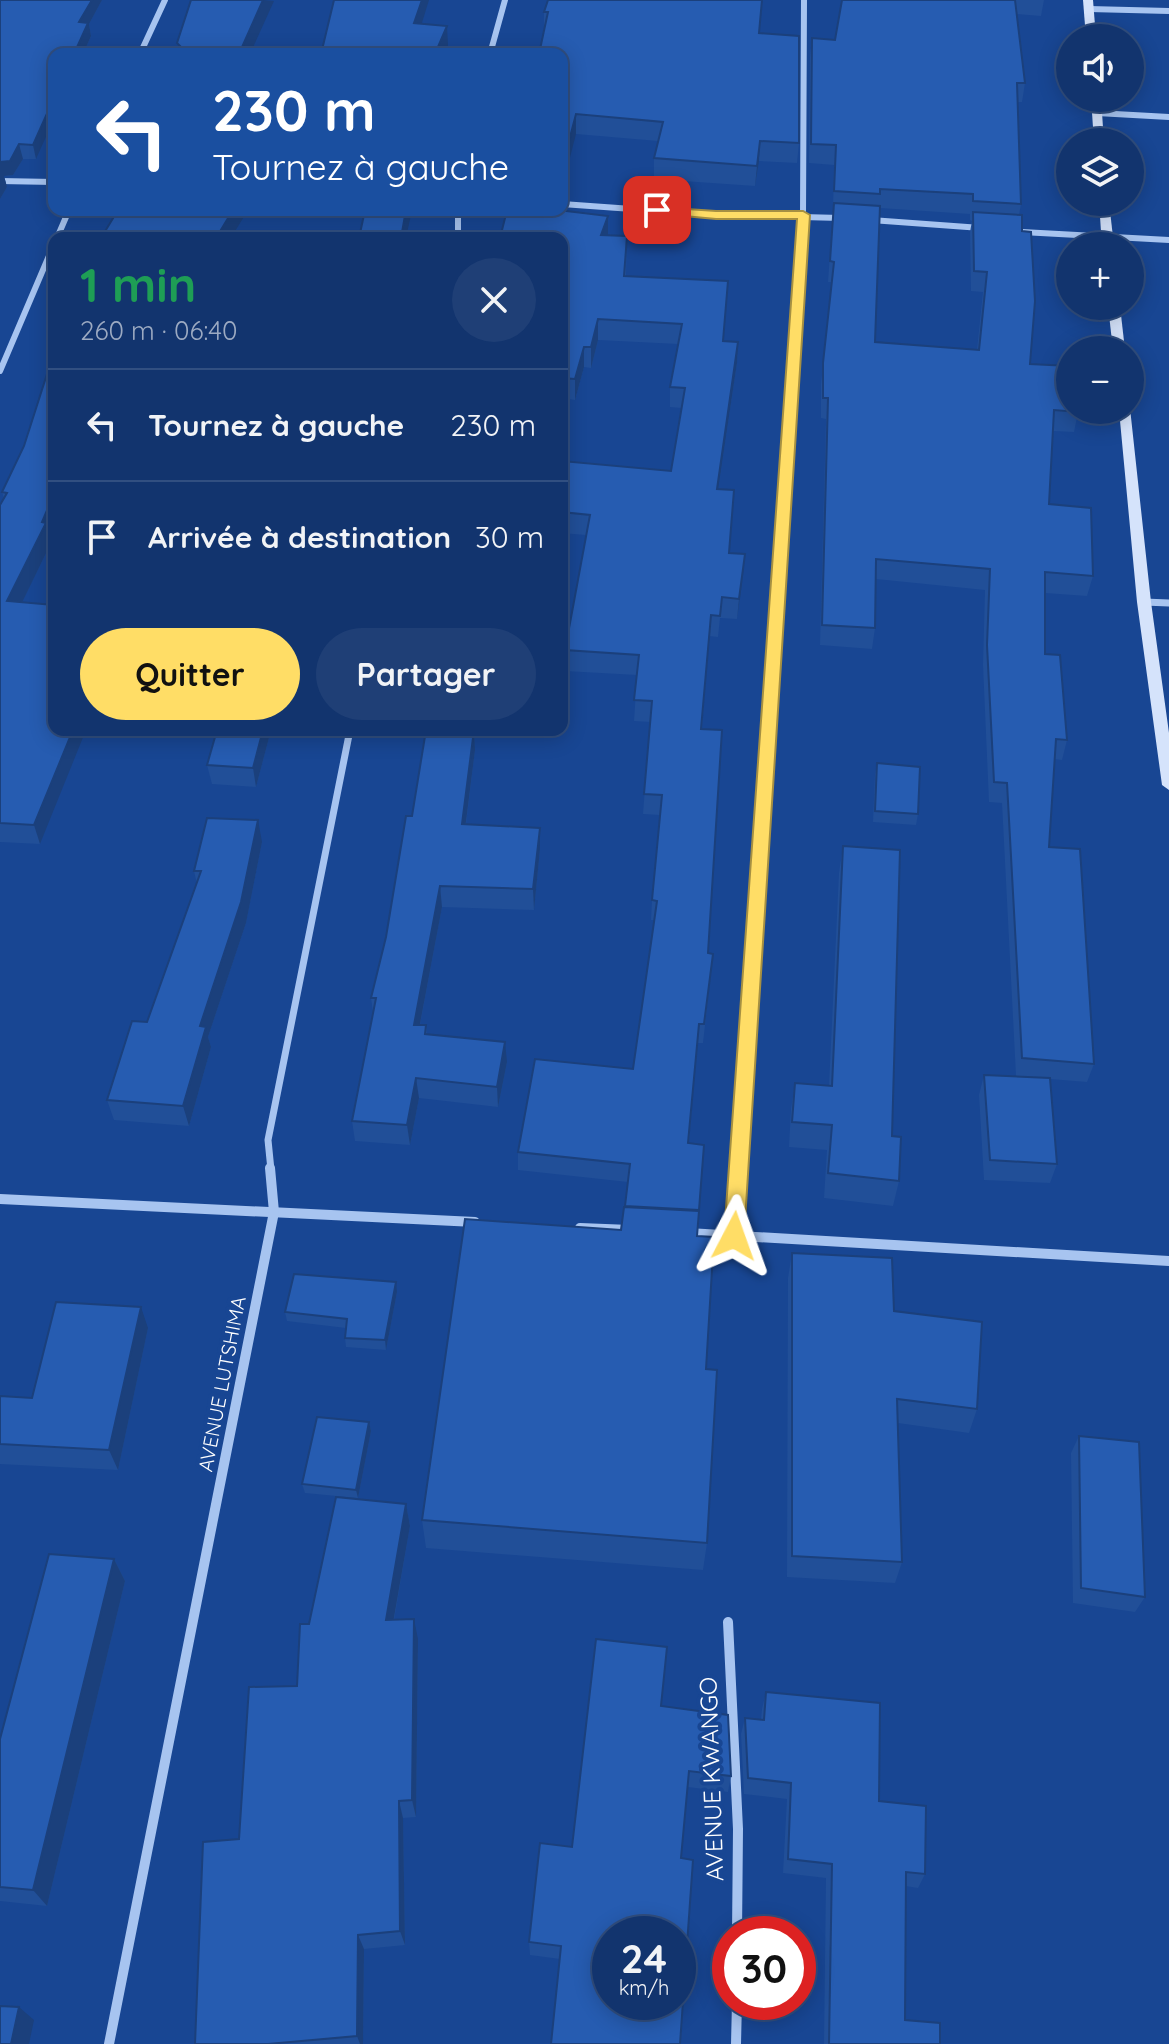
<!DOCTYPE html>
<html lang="fr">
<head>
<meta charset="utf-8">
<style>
  body { margin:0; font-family:Quicksand,sans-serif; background:#1f3f76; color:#f1f3f6; height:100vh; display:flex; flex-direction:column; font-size:30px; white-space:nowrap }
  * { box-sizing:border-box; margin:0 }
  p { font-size:26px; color:#9caac2 }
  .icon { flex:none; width:44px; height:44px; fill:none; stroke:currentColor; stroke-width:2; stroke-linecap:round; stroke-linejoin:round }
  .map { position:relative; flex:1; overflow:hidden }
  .side { position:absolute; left:48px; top:232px; width:520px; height:504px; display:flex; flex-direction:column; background:#12346e; border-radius:16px; box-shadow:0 4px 20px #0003,0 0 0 2px #314f81 }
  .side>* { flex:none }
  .hud { position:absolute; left:48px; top:48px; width:520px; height:168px; border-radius:16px; box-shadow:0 4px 20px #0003,0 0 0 2px #314f81; background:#1a4fa0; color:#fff; overflow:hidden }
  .tools { position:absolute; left:1056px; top:24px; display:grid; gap:16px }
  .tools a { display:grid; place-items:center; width:88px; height:88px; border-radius:50%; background:#12346e; box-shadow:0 4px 20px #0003,0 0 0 2px #314f81; font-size:40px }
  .speed { position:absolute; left:592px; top:1916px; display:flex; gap:16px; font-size:40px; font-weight:700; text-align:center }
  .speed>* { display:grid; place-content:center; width:104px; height:104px; border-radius:50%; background:#12346e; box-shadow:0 4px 20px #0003,0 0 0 2px #314f81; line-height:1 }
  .speed small { font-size:20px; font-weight:400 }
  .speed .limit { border:12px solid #d22; background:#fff; color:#111 }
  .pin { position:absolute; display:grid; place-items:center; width:68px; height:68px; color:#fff; margin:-34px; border-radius:16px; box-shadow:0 4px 12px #0006 }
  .me { position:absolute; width:88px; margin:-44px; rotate:4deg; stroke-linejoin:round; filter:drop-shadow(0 0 6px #0008) }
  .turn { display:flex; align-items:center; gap:28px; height:168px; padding:0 32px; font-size:36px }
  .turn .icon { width:104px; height:104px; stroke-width:2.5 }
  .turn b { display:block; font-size:56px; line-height:68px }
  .round { display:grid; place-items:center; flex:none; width:84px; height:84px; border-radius:42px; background:#1f3f76 }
  .headline { display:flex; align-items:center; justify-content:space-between; height:136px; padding:0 32px }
  h1 { font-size:48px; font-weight:800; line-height:60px; color:#1e9e55 }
  .primary-button { display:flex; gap:16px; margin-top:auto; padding:16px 32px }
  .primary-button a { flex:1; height:92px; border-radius:48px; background:#fd6; color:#111; font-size:32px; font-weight:800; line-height:92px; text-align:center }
  .primary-button a+a { background:#1f3f76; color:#f1f3f6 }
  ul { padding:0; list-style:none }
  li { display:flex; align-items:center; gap:24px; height:112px; padding:0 32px; border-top:2px solid #314f81 }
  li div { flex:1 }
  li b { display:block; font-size:30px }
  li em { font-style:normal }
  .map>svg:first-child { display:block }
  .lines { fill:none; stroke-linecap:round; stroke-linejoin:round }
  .street-far2 { stroke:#a7c4f0; stroke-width:6 }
  .street-far1 { stroke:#a7c4f0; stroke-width:7 }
  .street { stroke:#a7c4f0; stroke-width:10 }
  .secondary { fill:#d5e3fb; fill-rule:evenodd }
  .wall { fill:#214f98; fill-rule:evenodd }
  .shaded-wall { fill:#1b407c }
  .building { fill:#265cb1; stroke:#1b407c; stroke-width:2; fill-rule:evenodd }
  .route { fill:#fd6; stroke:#a69042; stroke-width:2 }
  .labels { text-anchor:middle; stroke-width:8; stroke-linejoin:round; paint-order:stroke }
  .street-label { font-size:20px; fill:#fff; stroke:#184693 }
  .near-street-label { font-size:24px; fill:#fff; stroke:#184693 }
</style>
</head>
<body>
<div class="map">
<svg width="1169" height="2044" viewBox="0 0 1169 2044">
  <rect width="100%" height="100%" fill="#184693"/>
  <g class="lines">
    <g class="street-far2">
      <path d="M1089,9l80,2"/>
      <path d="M140,54l25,-54"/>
      <path d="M490,54l15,-54"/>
      <path d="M1097,113l72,4"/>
      <path d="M0,181l54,1"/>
      <path d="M562,204l154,11 125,3"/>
      <path d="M458,210v28"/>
      <path d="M871,220l110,8"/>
      <path d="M1022,232l147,8"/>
      <path d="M57,238l12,-28"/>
      <path d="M0,371l54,-127"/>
      <path d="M783,506l20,-291 1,-215"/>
    </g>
    <g class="street-far1">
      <path d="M1144,602l25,1"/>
      <path d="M271,1170l-3,-30 82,-410"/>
      <path d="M738,1170l45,-666"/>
    </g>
    <g class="street">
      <path d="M0,1199l475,23"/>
      <path d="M580,1228l50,2"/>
      <path d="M688,1233l481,28"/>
      <path d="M734,1236l5,-68"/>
      <path d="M728,1622l10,207 -1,105"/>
      <path d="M109,2044l165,-832 -4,-44"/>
      <path d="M736,2044l1,-42"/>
    </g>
    <g class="secondary">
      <path d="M1083,0h10l3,38h-10z"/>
      <path d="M1091,98h10l3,44h-10z"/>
      <path d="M1099,202h10l5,44h-12z"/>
      <path d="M1108,306h12l5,44h-12z"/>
      <path d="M1130,408l21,194 18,131v57l-7,-5 -25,-183 -18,-192z"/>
    </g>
  </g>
  <g class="wall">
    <path d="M0,0h102l-13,24 2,12 -8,18h-29l-18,105h-13l-10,16 -9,1 3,11 -7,12z"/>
    <path d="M842,0h202l-3,16 -24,-2 8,69 -3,19h-4l3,102 -2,11 11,149 48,48 -4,20 -21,-1 -4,73 44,72 -6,20 -42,-3v61l22,86 -5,20 -8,-1 -5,88 45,217 -7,18 -37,-3 7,85 -7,19 -66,-3 -5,-85 5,-20 32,1 -14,-273 -13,-1 -6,-137 2,-75 -109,-11 -1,49 -3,21 -52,-4 6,-226 -5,-1v-34l11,-102h-4l5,-71 1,-46 -25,-2 1,-106 2,-19 23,2zM880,208l90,6v6l2,1 -2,11 1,59 12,1 -6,58 -102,-8z"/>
    <path d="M544,12l216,21 39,110 -2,20 -38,-2 -4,25 -101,-7v-21l4,-17 -82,-7 -32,-104z"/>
    <path d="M608,235l19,1 -1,40 97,65 15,1 -1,21 -19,126 11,64 14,22 -6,44 -17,-1 -2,19 -9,-1 -7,93 6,224 3,20 -8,70h-6l-8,100 17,226 1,174 -4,27 -277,-22 -4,-28 199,-290 4,-23 3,-25 -110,-12v-18l115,-83 21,-149h-3l1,-20 8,-85 -17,-1 7,-92 -16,-1 3,-46 -72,-4v-21l21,-115 -24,-2v-72l109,10 11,-63 -12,-1v-20l8,-43 -80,-4 -7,28 -7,-1 -9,33 -13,-2v-160z"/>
    <path d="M54,361v165l-4,10 1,7 -29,59 18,242 -40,-2v-337l4,-7 -2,-6 22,-46z"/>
    <path d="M217,730h54l-15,57 -44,-3 -5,-19z"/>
    <path d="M474,730l1,20 -9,74 74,4v21l-6,61 -92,-3 -22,118h6l1,9 80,28 -9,45 -79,-9 -9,47 -55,-4 -3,-20 21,-109 -2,-14 15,-61 26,-121z"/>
    <path d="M877,763l41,51 -2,11 -43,-3 2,-48z"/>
    <path d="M262,842l-16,81 -38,114 3,10 -22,79 -75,-6 -7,-20 40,-78 50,-138 -3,-13z"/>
    <path d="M843,846l56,335 -6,25 -69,-8 3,-48 -38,-3 2,-38 4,-26 34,3 10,-213z"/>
    <path d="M792,1253l102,58 83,98 -8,24 -71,-10 4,139 -7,21 -108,-6 1,-299z"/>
    <path d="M397,1292l-11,58 -40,-3 -1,-9 1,-10 -59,-7 -2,-9z"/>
    <path d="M148,1328l-30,142 -118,-6v-68l32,2z"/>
    <path d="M369,1422l2,9 -13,67 -53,-5 -3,-9z"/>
    <path d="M1079,1436l66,161 -10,15 -62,-9 -2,-150z"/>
    <path d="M406,1504l4,22 -16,94 24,19 -2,178 -13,1 2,127 -41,4 -1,95h-168l44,-205 58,-153 12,-62z"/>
    <path d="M114,1559l11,22 -78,325 -47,-5v-162z"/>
    <path d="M766,1692l113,109 46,73 -7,14 -12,-2 -1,134 35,24h-116l2,-166 -43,-5 4,-74 -43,-5 -3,-60 4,-16 16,2 1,-11z"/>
    <path d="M661,1706l70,70 -3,16 -40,-5 -128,172 -30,-4 -1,-13 43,-95z"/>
  </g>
  <g class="shaded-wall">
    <path d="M92,0h10l-13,24 2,12 -8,18h-9l5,-32z"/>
    <path d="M263,0l11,1 -24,53h-11z"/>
    <path d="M422,0h7l-13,42 -2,-19z"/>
    <path d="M447,26l1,19 -3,9h-10z"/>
    <path d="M54,98v21l-18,40 -3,-14z"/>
    <path d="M576,114v20l-14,55v-21z"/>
    <path d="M760,141l-1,20 -4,25 2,-20z"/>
    <path d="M19,144l4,15 -10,16 -9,1 3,11 -7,12v-37z"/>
    <path d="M233,210h15l-17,28h-15z"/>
    <path d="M406,210h6l-6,28h-5z"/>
    <path d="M608,216v20l-7,-1z"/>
    <path d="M598,319v21l-7,28v-21z"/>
    <path d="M738,342l-1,21 -22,146 2,-20z"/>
    <path d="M584,347v20l-9,33v-21z"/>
    <path d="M54,494v32l-4,10 1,7 -38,78 -6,-20z"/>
    <path d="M745,554l-2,21 -6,44 2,-20z"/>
    <path d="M73,730h13l-46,114 -6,-19z"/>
    <path d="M263,730h8l-15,57 -3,-19z"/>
    <path d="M474,730l1,20 -12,95 -1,-21z"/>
    <path d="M258,820l4,22 -16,81 -38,114 3,10 -22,79 -6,-20 17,-80z"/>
    <path d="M540,828v21l-6,61 -1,-21z"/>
    <path d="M440,886l2,21 -26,138 -2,-20z"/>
    <path d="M505,1042l2,20 -9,45 -1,-20z"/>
    <path d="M416,1078l3,20 -9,47 -3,-20z"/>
    <path d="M396,1282l1,10 -11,58 -1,-10z"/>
    <path d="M141,1307l7,21 -30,142 -9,-20z"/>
    <path d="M369,1422l2,9 -13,67 -2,-8z"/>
    <path d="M406,1504l4,22 -20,114 -4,-20z"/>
    <path d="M114,1559l11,22 -78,325 -14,-16z"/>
    <path d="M414,1619l4,20 -2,178 -4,-17z"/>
    <path d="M399,1801l4,17 2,127 -5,-14z"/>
    <path d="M358,1935l6,14 -1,95h-3l-3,-8z"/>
    <path d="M19,2007l15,13 -5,24h-18z"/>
  </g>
  <g class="building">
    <path d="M0,0h92l-13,22 9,1 -14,31h-20v44l-21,47 -14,-1 -9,17 -10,1z"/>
    <path d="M191,0h72l-24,54h-60l3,-6 -5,-5z"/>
    <path d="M334,0h88l-8,23 33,3 -12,28h-114z"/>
    <path d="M548,0h214l-3,33 40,3v107l-39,-2 -3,25 -103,-8 9,-36 -87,-8 -14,54v-114h-23l9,-42h-4z"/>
    <path d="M842,0h173l10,83h-8l4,121 -48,-3v-7l-93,-5v5l-46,-3 2,-46 -25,-1 1,-106 23,2z"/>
    <path d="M834,203l46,3 -5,136 104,8 8,-78 -13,-1 -1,-59 49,3v16l9,1 4,69 -5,63 40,2v44h8v2l-24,-2 -5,94 42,4 2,68 -48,-4v82l15,1 7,85 -11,-1 -7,108 31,2 14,215 -72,-6 -15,-275 -13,-1 -7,-137 3,-76 -114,-10 -1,69 -53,-3 6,-227h-5v-35l11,-101 -4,-1z"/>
    <path d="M118,210h115l-17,28h-115z"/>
    <path d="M365,210h41l-5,28h-42z"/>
    <path d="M507,210h51l50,6 -7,19 26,1 -3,40 104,5 -5,60 15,1 -21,147 17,1 -5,63 16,1 -6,45 -17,-2 -2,19 -9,-1 -10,114 21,1 -14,223 5,1 -9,70h-5l-11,119 16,2 -5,65 -74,-4 5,-42 -112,-12 17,-93 98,10 24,-168 -5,-1 10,-105 -18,-1 8,-93 -18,-1 5,-45 -74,-5 25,-135 -28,-3v-51l109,10 14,-83 -15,-1 12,-63 -84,-5 -7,28h-7l-9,32 -13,-1v-140h-62z"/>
    <path d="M54,361v133l-12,28 4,1 -39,78 47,4v125h19l-39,95 -34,-2v-318l7,-12 -5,-1 22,-46 24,-75z"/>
    <path d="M217,730h46l-10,38 -46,-3z"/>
    <path d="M426,730h48l-12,94 78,4 -7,61 -93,-3 -26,139h12l-1,9 80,8 -8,45 -81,-9 -9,47 -55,-4 24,-123h-5l15,-61 20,-121h6z"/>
    <path d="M877,763l43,4 -2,47 -43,-3z"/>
    <path d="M207,818l51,2 -17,82 -41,124 6,1 -23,79 -76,-6 25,-79 15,1 54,-151h-7z"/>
    <path d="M843,846l57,4 -8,286 9,1 -2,44 -71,-8 4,-48 -40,-3 3,-39 37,3z"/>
    <path d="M984,1075l66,3 7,86 -67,-4z"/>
    <path d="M624,1207l75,4 -2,25 17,1 -8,132 11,1 -10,173 -285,-23 43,-301 156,11z"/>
    <path d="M792,1253l100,5 2,53 88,11 -5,87 -80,-10 5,163 -110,-6z"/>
    <path d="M294,1274l102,8 -11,58 -40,-2 2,-19 -62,-7z"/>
    <path d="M56,1302l85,5 -32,143 -109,-6v-48l32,2z"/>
    <path d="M317,1417l52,5 -13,68 -54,-6z"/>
    <path d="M1079,1436l60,6 6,155 -64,-9z"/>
    <path d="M336,1497l70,7 -20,116 28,-1 -2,181 -13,1 1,130 -42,4 -1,101 -89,8h-73l8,-202 36,-3 10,-152 48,-1 3,-62h9z"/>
    <path d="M49,1554l65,5 -81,331 -33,-3v-148z"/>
    <path d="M596,1639l71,8 -6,59 67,9 3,61 -42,-5 -8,87 12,2 -13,184h-129l10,-98 -32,-4 11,-99 32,4zM610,1934h68v68h-68z"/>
    <path d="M766,1692l114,11 -1,98 47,5 -1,68 -19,-2 -1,148 35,3v21h-111l3,-180 -44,-5 3,-76 -43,-5 -3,-60 19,2z"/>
    <path d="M0,2006l19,1 -8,37h-11z"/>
  </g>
  <path class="route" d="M657,207l59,4h87l7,4 -66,1021 -3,6 -7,2 -7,-2 -3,-6 73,-1017h-81l-64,-6v-5z"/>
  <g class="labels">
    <g class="street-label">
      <text transform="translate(222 1384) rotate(-79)" y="7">AVENUE LUTSHIMA</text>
    </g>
    <g class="near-street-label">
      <text transform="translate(712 1779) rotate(-92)" y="8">AVENUE KWANGO</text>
    </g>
  </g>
</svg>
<div class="tools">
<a><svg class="icon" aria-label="sound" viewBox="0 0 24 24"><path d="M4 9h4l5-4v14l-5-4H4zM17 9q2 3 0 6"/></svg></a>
<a><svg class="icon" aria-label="layers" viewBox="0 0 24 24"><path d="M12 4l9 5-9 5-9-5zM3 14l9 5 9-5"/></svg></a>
<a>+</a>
<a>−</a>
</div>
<div class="speed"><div>24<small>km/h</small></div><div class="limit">30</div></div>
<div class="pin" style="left:657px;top:210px;background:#d93025"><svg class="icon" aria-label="arrive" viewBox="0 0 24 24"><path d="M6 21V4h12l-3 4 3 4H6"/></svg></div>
<svg class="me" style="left:734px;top:1236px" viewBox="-20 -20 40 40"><path d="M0-17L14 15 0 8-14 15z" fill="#fd6" stroke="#fff" stroke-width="4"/></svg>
<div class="hud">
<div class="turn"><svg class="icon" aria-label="left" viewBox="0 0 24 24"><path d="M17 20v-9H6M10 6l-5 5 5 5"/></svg><div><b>230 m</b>Tournez à gauche</div></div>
</div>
<section class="side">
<div class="headline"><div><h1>1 min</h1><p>260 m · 06:40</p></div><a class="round"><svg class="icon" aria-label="close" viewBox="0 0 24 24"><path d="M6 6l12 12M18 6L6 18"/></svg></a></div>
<ul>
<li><svg class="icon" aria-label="left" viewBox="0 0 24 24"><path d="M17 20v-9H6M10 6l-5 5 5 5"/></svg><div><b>Tournez à gauche</b></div><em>230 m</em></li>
<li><svg class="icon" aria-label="arrive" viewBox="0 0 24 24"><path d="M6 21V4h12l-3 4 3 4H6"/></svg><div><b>Arrivée à destination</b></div><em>30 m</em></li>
</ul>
<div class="primary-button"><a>Quitter</a><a>Partager</a></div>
</section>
</div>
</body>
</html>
